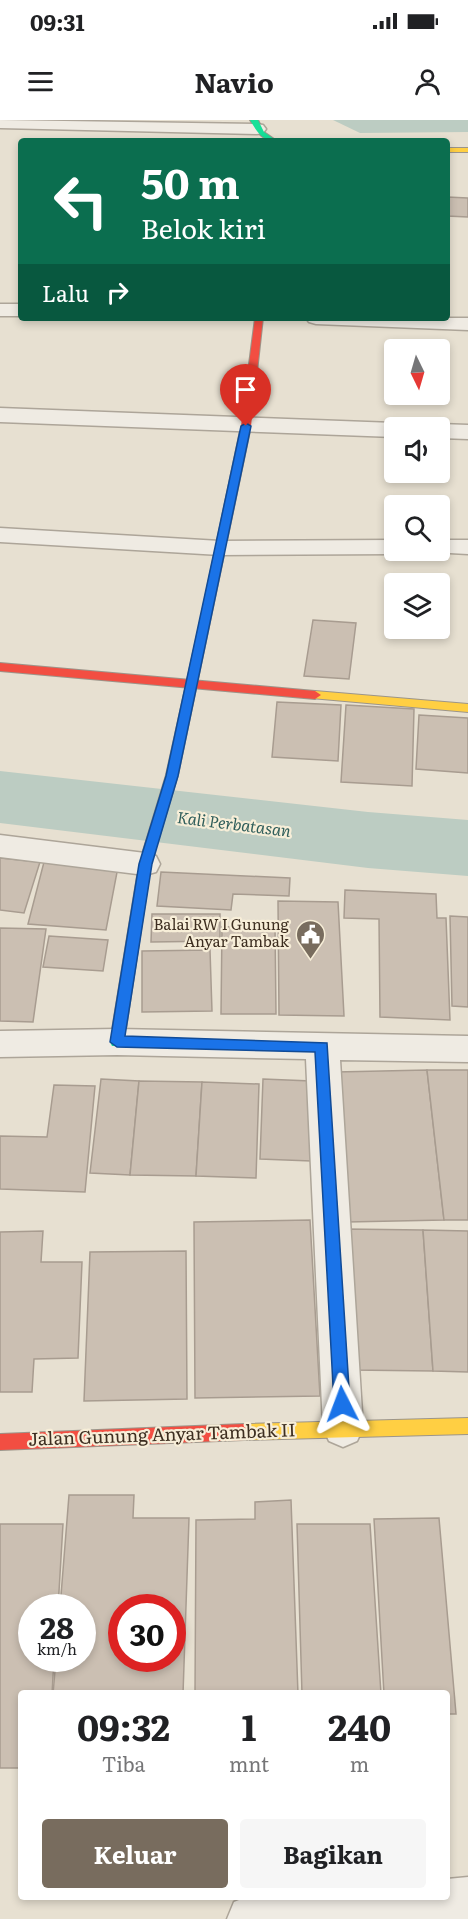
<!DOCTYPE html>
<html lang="id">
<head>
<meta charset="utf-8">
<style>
  body { margin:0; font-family:Literata,serif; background:#f6f6f6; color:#202124; height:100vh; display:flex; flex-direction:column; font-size:22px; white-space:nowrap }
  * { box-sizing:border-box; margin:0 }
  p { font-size:20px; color:#757577 }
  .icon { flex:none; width:33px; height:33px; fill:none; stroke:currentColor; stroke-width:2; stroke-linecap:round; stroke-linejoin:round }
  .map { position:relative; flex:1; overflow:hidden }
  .drawer { position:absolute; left:18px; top:1570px; width:432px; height:210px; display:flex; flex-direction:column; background:#fff; border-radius:6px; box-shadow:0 3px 9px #0003 }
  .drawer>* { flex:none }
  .top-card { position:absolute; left:18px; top:18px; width:432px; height:183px; border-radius:6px; box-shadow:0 3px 9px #0003; background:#0b6e4f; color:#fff; overflow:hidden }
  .needle { width:39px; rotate:175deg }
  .tools { position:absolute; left:384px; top:219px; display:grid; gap:12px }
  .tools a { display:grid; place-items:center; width:66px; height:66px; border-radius:6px; background:#fff; box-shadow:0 3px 9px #0003; font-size:30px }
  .speed { position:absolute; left:18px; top:1474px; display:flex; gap:12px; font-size:30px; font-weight:700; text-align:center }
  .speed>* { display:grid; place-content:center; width:78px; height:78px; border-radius:50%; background:#fff; box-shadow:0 3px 9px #0003; line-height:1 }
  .speed small { font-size:15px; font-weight:400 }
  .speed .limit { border:9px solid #d22; background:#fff; color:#111 }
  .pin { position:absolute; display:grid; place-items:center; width:51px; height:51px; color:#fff; margin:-62px -26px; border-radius:50% 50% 50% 0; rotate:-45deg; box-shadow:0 0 6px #0007 }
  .pin .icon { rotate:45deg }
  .me { position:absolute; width:66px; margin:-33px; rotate:357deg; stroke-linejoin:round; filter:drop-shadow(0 0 4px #0008) }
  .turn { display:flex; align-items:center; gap:21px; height:126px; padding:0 24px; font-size:27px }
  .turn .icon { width:78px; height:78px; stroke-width:2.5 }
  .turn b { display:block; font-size:42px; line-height:51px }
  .then { display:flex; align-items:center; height:57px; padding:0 24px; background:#0003; gap:12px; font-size:22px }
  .eta { display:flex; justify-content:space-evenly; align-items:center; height:102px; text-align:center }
  .eta b { font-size:36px; font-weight:700; line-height:42px }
  .cta { display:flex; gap:12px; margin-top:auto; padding:12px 24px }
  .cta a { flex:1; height:69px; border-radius:6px; background:#786c5e; color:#fff; font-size:24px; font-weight:700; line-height:69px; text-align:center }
  .cta a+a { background:#f6f6f6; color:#202124 }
  .status { display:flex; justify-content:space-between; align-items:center; height:42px; padding:0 30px; background:#fff; direction:ltr }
  .status svg { height:16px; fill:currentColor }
  header { display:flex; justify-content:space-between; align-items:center; height:78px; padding:0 24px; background:#fff; font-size:27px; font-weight:700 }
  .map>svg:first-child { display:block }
  .water { fill:#bcccc2 }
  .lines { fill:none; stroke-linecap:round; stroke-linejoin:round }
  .river { fill:#bcccc2; fill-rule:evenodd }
  .building { fill:#cbbfb2; stroke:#a89c90; stroke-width:1.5; fill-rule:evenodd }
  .street-casing { stroke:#ada599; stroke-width:3 }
  .fast-casing { stroke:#9c958a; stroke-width:2 }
  .slow-casing { stroke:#9c958a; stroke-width:2 }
  .jam-casing { stroke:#9c958a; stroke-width:2 }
  .street { fill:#efebe3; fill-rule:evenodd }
  .fast { fill:#16e098; fill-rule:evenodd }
  .slow { fill:#ffcf43; fill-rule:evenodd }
  .jam { fill:#f24e42; fill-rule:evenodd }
  .route { fill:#1a73e8; stroke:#114b97; stroke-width:1.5 }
  .labels { text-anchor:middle; stroke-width:4.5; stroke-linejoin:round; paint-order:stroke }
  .poi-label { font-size:15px; fill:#3d2e20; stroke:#f7eed8; text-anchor:end }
  .water-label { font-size:16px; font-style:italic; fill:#2f5d5a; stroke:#f7eed8 }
  .near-street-label { font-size:18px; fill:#3d2e20; stroke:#f7eed8 }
</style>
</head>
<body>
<div class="status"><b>09:31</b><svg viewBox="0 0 49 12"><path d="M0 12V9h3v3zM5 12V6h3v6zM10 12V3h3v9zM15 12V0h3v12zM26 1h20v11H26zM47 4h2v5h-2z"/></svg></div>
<header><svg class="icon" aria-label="menu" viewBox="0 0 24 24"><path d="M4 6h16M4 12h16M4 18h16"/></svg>Navio<svg class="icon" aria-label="person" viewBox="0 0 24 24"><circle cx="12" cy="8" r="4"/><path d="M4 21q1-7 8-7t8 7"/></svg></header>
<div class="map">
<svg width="468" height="1799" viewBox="0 0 468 1799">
  <rect width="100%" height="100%" fill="#e7e0d1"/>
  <path class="water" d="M333,0h135v12l-108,1z"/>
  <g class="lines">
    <path class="river" d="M0,651l368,41 100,8v56l-100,-8 -368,-45z"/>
  </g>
  <g class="building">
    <path d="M447,77l21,1v19l-21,-1z"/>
    <path d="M313,500l43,3 -7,56 -45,-3z"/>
    <path d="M277,582l64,3 -3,56 -66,-4z"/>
    <path d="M346,585l68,4 -2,77 -71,-4z"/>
    <path d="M419,595l49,3v55l-52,-4z"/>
    <path d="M0,738l40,4 -16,51 -24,-3z"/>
    <path d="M44,742l74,5 -12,63 -78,-6z"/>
    <path d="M161,752l129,6 -1,18 -56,-2 -2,16 -74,-4z"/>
    <path d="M345,770l91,4 1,24h9l4,102 -70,-3 -1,-98 -35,-1z"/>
    <path d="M278,781l60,1 6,114 -65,-1z"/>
    <path d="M152,794h68v27l-69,1z"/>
    <path d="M450,796l18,1v90l-16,-1z"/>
    <path d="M275,806l1,88h-55l1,-87z"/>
    <path d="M0,808l46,1 -13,93 -33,-1z"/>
    <path d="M49,816l59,4 -5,31 -60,-4z"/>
    <path d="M210,830l2,61 -70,1v-61z"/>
    <path d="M427,950l17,150 -97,2 -11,-150z"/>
    <path d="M427,950h41v150h-24z"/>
    <path d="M101,959l38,2 -9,94 -40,-2z"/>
    <path d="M263,959l48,2v80l-51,-2z"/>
    <path d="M139,961l63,1 -6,94 -66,-1z"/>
    <path d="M202,962l57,2 -3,94 -60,-2z"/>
    <path d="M54,965l41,1 -10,106 -85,-3v-53l47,1z"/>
    <path d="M310,1100l10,176 -125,2 -1,-176z"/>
    <path d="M345,1109l78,1 10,141 -82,-1z"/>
    <path d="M423,1110l45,1v141l-35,-1z"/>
    <path d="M43,1111l-2,31h41l-4,96 -44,1 -2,33h-32v-160z"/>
    <path d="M186,1131l1,148 -103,2 6,-149z"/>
    <path d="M69,1375h65l-1,23h56l-6,176h-130l3,-35h26v-51h-22zM122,1488h50v51h-50z"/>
    <path d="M291,1380l7,194h-103l1,-174 59,-1v-17z"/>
    <path d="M439,1398l17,196h-9v-20h-63l-10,-175z"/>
    <path d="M0,1404h63l-5,84h-26v51h22l-2,35h-31v74h-21z"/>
    <path d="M297,1404h73l11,170h-79z"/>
  </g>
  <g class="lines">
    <defs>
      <g id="street">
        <path d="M0,0l257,4 6,1 3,4 -3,4 -6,1 -257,-6z"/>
        <rect x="0" y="184" width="21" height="12"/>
        <path d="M306,198h162v12l-152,-6 -7,-2z"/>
        <path d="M0,288l394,15 10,5h-10v9l-394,-15z"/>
        <path d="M440,304l28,1v14l-28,-1v-10h-9z"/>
        <path d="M0,408l220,13 174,-1v10h10l-10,4 -174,1 -220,-13z"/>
        <path d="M440,420h28v14l-37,-2 -1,-2h10z"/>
        <path d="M0,715l145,18 11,3 4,8 -4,8 -11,3 -145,-18z"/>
        <path d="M117,909l351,7v26l-128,-2 23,368 -6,13 -14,6 -14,-6 -6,-13 -17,-369 -189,-4 -117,2v-26z"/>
        <path d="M468,1757v42h-241l7,-17 10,-4h203v-19z"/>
      </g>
      <g id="fast">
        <path d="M250,0h8l6,12 13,9c-15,0 -20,-9 -27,-21z"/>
        <path d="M206,494l5,3 -33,158 -27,89 -27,178 -2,4h-10l-2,-4 29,-178 27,-89 35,-158z"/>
      </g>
      <g id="slow">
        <rect x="447" y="28" width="21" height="4"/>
        <path d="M315,571l153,13v8l-157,-14v-6z"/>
        <path d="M468,1298v16l-224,6 -6,-3 -2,-5 2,-5 6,-3z"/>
      </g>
      <g id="jam">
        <path d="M255,198h8l-12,108 -40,191 -5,3 -5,-3 40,-191z"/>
        <path d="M0,543l315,28 6,4 -6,4 -315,-28z"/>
        <path d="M244,1304l6,3 2,5 -2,5 -6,3 -244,10v-16z"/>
      </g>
    </defs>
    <use href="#street" class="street-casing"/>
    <use href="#fast" class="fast-casing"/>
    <use href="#slow" class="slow-casing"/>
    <use href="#jam" class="jam-casing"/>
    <use href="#street" class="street"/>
    <use href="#fast" class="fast"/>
    <use href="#slow" class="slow"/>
    <use href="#jam" class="jam"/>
  </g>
  <path class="route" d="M246,303l5,3 -73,350 -26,88 -27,172 202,7 23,361 -3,6 -5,2 -6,-2 -2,-6 -19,-352 -198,-5 -7,-5 29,-178 27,-88 75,-350z"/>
  <defs>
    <symbol id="civic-pin" viewBox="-11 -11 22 30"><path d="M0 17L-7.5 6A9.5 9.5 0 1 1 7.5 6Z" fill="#786c5e" stroke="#f7eed8"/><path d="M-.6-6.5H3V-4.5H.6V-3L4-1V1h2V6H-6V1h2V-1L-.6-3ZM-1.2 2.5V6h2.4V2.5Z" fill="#fff"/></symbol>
  </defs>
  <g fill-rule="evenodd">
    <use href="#civic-pin" x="294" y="798" width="33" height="45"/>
  </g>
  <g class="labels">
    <g class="poi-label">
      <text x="289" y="810">Balai RW I Gunung<tspan x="289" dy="17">Anyar Tambak</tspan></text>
    </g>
    <g class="water-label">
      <text transform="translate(234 704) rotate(7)" y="6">Kali Perbatasan</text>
    </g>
    <g class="near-street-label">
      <text transform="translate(162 1315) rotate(-2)" y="6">Jalan Gunung Anyar Tambak II</text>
    </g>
  </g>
</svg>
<div class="tools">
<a><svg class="needle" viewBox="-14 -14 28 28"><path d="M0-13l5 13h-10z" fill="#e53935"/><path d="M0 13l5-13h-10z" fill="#757577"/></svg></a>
<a><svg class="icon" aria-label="sound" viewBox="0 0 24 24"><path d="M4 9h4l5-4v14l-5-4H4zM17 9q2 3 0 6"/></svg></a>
<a><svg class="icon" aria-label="search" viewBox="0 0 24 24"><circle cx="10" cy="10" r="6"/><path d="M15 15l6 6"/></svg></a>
<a><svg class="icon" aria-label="layers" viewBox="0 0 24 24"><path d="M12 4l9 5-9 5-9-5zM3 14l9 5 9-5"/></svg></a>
</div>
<div class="speed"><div>28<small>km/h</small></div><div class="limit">30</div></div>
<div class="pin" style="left:246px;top:306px;background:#d93025"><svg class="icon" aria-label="arrive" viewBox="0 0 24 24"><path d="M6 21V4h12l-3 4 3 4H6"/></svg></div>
<svg class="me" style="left:342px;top:1284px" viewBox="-20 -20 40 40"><path d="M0-17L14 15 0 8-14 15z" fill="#1a73e8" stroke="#fff" stroke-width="4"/></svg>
<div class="top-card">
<div class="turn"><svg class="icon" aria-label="left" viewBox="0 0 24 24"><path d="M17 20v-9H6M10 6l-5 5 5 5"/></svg><div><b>50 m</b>Belok kiri</div></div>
<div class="then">Lalu<svg class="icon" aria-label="right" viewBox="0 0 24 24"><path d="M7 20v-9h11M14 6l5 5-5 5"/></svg></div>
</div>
<section class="drawer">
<div class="eta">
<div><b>09:32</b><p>Tiba</p></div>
<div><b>1</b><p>mnt</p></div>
<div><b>240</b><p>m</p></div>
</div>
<div class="cta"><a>Keluar</a><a>Bagikan</a></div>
</section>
</div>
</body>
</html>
